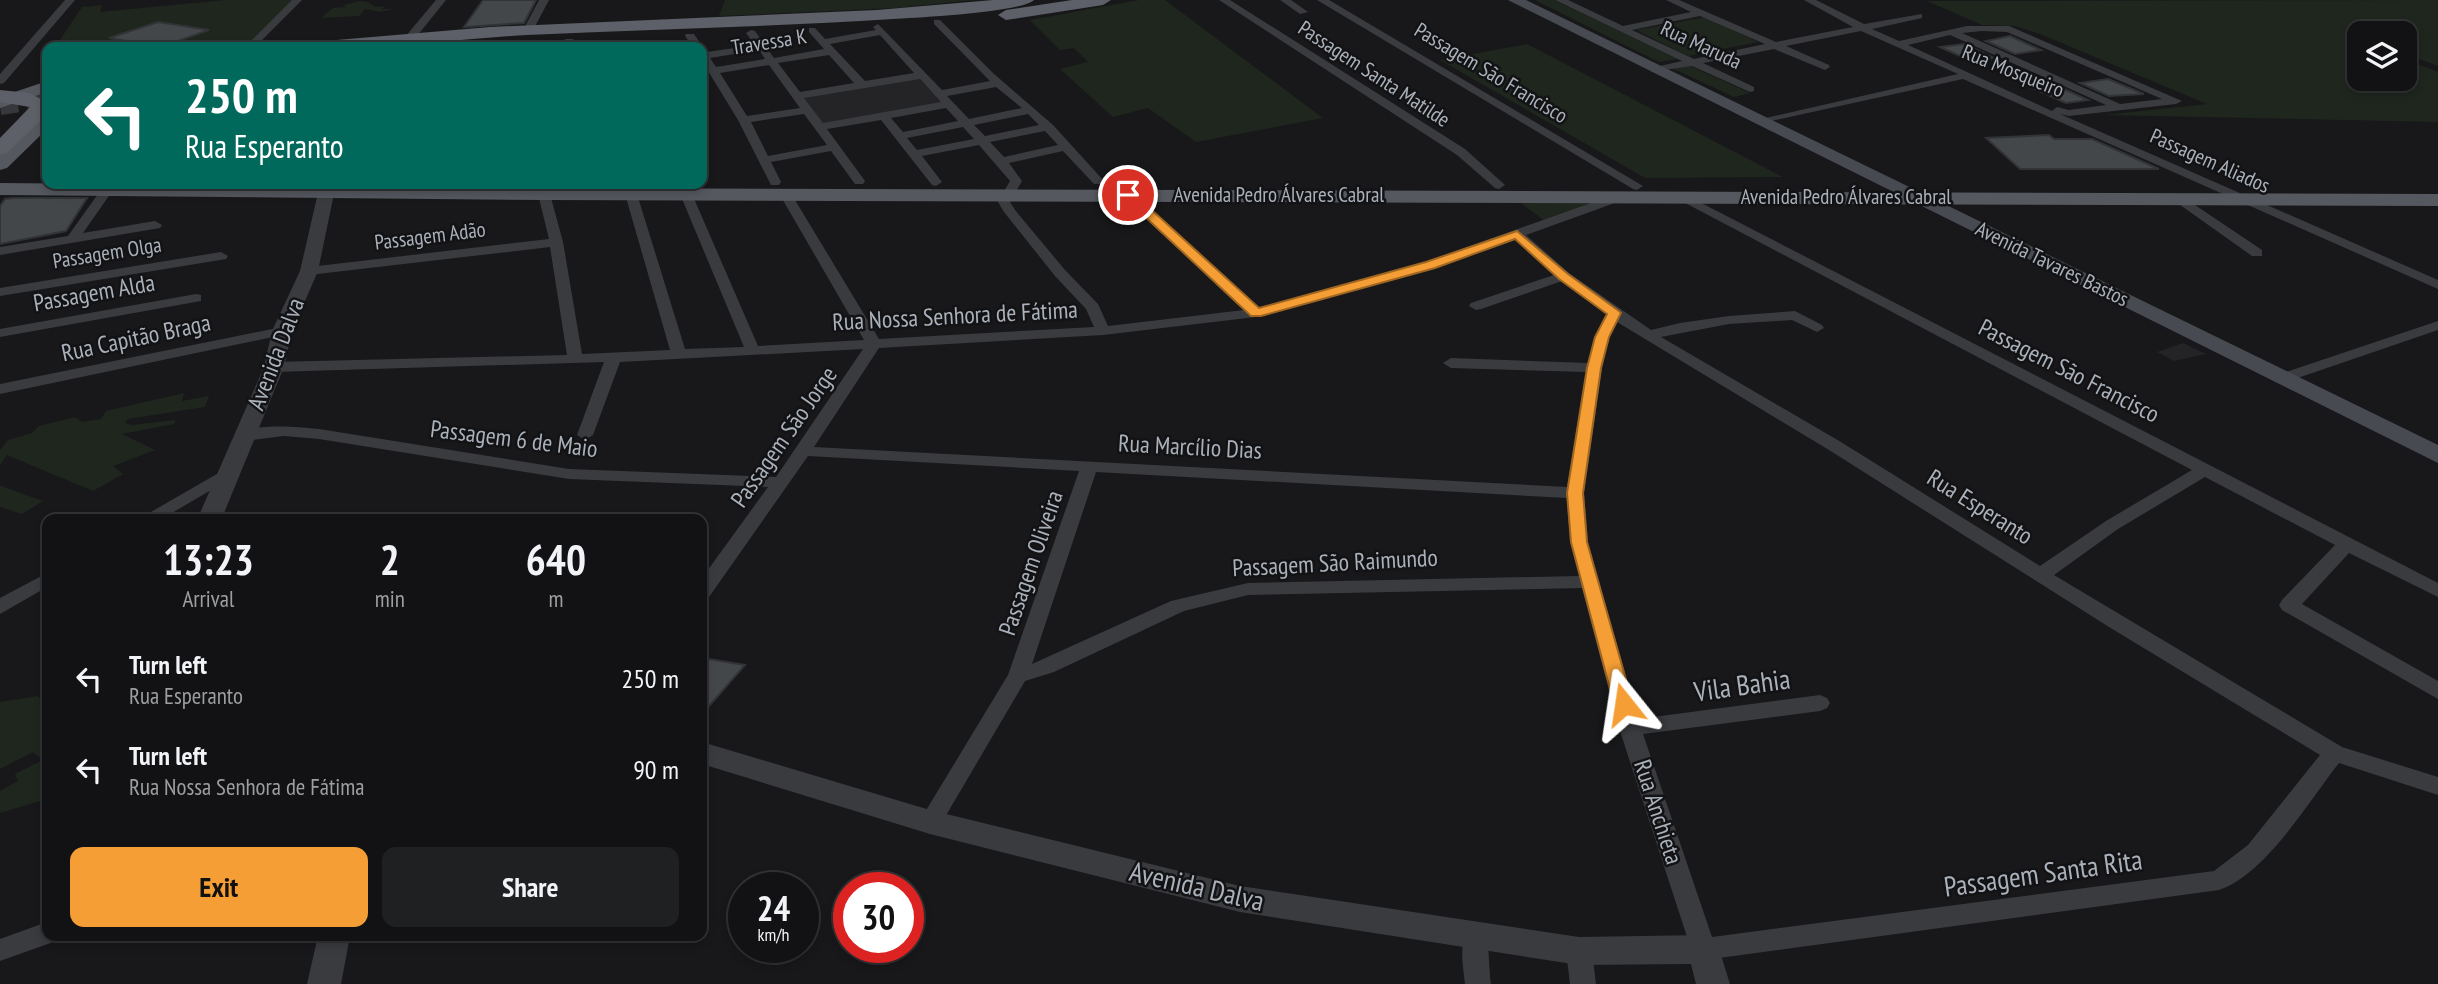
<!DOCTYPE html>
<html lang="en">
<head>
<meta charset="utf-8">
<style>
  body { margin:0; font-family:"PT Sans Narrow",sans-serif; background:#1f2022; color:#f1f3f6; height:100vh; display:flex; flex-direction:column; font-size:26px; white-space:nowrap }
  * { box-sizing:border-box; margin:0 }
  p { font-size:23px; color:#9c9ea0 }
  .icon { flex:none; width:38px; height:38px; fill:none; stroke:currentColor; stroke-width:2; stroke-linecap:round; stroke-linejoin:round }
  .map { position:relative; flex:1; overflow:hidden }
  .details { position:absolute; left:42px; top:514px; width:665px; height:427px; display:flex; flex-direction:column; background:#121214; border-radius:14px; box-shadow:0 4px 10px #0003,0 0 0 2px #313234 }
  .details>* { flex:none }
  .top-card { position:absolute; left:42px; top:42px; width:665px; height:147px; border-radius:14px; box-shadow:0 4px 10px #0003,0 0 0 2px #313234; background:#00695c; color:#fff; overflow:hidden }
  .fabs { position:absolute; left:2347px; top:21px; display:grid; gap:14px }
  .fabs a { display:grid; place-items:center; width:70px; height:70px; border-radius:14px; background:#121214; box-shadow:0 4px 10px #0003,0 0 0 2px #313234; font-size:35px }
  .speed { position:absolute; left:728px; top:872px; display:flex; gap:14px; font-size:35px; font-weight:700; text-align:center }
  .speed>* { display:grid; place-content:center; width:91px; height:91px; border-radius:50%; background:#121214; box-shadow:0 4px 10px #0003,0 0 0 2px #313234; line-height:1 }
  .speed small { font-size:18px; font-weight:400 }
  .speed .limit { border:10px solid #d22; background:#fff; color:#111 }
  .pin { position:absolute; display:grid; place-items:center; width:60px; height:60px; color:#fff; margin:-30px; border:4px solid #fff; border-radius:50%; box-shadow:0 2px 7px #0007 }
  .me { position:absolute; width:77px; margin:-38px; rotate:345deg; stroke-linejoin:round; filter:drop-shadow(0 0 5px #0008) }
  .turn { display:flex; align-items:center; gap:24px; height:147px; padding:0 28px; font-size:32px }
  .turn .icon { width:91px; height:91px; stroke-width:2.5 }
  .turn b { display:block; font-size:49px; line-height:60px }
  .eta { display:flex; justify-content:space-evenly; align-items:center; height:119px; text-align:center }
  .eta b { font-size:42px; font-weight:700; line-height:49px }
  .button { display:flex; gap:14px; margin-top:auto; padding:14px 28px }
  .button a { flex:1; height:80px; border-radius:14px; background:#f59e35; color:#111; font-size:28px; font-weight:700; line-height:80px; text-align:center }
  .button a+a { background:#1f2022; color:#f1f3f6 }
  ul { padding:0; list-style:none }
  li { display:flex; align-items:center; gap:21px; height:91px; padding:0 28px }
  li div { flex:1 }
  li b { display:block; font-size:26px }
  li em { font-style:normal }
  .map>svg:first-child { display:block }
  .built { fill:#242427 }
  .green { fill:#1e261e }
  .building { fill:#44474a; stroke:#323336; stroke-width:2 }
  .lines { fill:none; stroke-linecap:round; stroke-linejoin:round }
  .trunk-tunnel { stroke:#35373a; stroke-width:18; stroke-dasharray:18 9; stroke-linecap:butt }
  .minor { fill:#393b3f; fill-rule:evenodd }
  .tertiary { fill:#393b3f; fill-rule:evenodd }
  .secondary { fill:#474a50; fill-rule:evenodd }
  .primary { fill:#55585f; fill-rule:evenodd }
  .trunk { fill:#5d6068; fill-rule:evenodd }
  .route { fill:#f59e35; stroke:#9f6722; stroke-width:2 }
  .labels { text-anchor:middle; stroke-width:5; stroke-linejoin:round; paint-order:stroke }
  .far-street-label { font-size:21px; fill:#aab1ba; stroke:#131315 }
  .street-label { font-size:24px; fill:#aab1ba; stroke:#131315 }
  .near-street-label { font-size:28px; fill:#aab1ba; stroke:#131315 }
</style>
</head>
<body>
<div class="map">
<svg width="2438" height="984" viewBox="0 0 2438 984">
  <rect width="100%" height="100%" fill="#18181a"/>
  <g class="built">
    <path d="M917,77l26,26 -119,22 -21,-28z"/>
    <path d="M2183,343l23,11 -32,7 -17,-9z"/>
  </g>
  <g class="green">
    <path d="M225,0h70l-48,47h-192l27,-40 20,-2 -2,7z"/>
    <path d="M725,0h249l-79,8 -176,8z"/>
    <path d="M1139,0h26l158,118 -127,24 -48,-34 -35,9 -53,-48 28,-7 -14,-14 -14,2 -30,-30z"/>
    <path d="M1535,0h19l124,59 -19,3z"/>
    <path d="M2438,0v66l-33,-12 -1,-21h-45v46h45l1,-20 33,13v50l-334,-7 103,-11 -167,-70 -25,-8 -33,-1 -55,-24z"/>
    <path d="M359,1l9,1 7,5 10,-1 -3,3h13l-15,3 -15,-3 -6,7 -38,2 12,-10 12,-1 -1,-2z"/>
    <path d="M1706,17l52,25 -70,14 -52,-26z"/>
    <path d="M1527,44l256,133 -138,1 -205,-118z"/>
    <path d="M1688,65l62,28 -16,4 -62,-29z"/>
    <path d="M1511,196l108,1 -74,24z"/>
    <path d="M184,393l-2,8 27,-5 -4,11 -77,12 -3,4 6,2 45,-5 -2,4 -52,10 33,16 -42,16 10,8 -30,17 -86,-36 -7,10v-15l8,-10 24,-7 7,-7 36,-9 7,5 19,-3 5,-8z"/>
    <path d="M0,486h1l42,15 -21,13 -22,-7z"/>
    <path d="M38,696l4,6 5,-1v9l-5,3 5,1v85l-47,14v-22l18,-10 -3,-7 28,-14 -10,-8 -33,17v-67z"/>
  </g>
  <g class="building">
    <path d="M483,0h53l-12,23 -60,4z"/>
    <path d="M158,22l51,8 -48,17 -52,-9z"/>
    <path d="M2010,36l31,14 -26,4 -29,-13z"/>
    <path d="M1964,44l30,14 -23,3 -31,-14z"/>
    <path d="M2108,79l36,15 -35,2 -29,-13z"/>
    <path d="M2053,84l35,16 -22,3 -34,-15z"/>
    <path d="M2049,135l5,4h38l67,30h-139l-34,-31z"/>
    <path d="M13,198h74l-21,33 -66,13v-38l5,-7z"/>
    <path d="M702,658l43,7 -43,49z"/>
  </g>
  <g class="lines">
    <path class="trunk-tunnel" d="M0,106l47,-7"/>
    <g class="minor">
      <path d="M65,0h10l-71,83 -4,1v-10z"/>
      <path d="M292,0h10l-47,47h-10z"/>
      <path d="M436,0h10l-33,41h-8v-4z"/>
      <path d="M539,0h10l-18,34h-8l-1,-2z"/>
      <path d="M1219,0h11l235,149 40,36 -6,4 -4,-1 -38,-33z"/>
      <path d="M1280,0h11l17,12 -8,2z"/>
      <path d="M1317,0h12l314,186 -6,4 -4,-1z"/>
      <path d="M1555,0h13l55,26 68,-14 -25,-12h13l97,42 77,-15 -49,-27h12l48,24 58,-10v4l-50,11 27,12 68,-15h42l173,75 -6,3 -107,12 -9,-2 378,166v9l-475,-210 -206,45v-4l201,-46 -97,-43 -75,15 43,19 1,2 -5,3 -51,-21 -71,14 51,24v4l-4,1 -58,-26 -41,6v-4l31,-7zM1700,16l65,28 -71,15 -62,-29zM1982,31l25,1 155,67 -42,5 -158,-71zM1950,35l156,70 -37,5 -12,-3 -5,4 -144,-66z"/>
      <path d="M934,20h6l53,53 60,52 51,56 -2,3h-8l-31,-33 -54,12 13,18 -12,21 5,8 50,60 33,34 10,22 136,-16 -120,-112v-6h8l127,116 166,-46 194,-69 4,1v6l-97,35 43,38 82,57 29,-7 49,-7 66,-5 27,14 2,3 -7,4 -25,-12 -63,4 -68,13 180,105 199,124 66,-45 86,-51 -520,-274 6,-4 4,1 756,390v14l-89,-44 -47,51 136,77v18l-156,-89 -3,-5 3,-5 53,-55 -130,-68 -87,52 -64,46 288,172 96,30v18l-99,-32c-31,39 -73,111 -120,127l-515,70 -9,-3 -4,-8 -72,-221 -37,-140 -334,7 -64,16 -130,61 -29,9 -87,148 -8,2 -8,-2 -3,-7 89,-147 71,-204 -271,-15 -99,141 -7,1v-20l66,-91 -199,-8 -250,-40 -35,-3 -40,5 -8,-5c13,-14 64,-9 83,-7l250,40 207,8 87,-128 -243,13 -27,73 -8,5 -8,-5 27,-73 -330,10 -8,-5 8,-5 293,-7 -17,-108 -241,28 -7,-4 7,-4 240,-28 -11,-45 6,-4 6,4 13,48 19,112 88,-4 -45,-156 6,-4 6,4 48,155 59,-2 -64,-153 6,-4 6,4 66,152 106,-6 -84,-145 6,-4 6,4 87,144 215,-12 -8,-18 -31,-33 -51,-64 -6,-10 12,-21 -31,-36 -57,11 20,26 -6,4 -4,-1 -51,-65 -54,9 38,52 -2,3h-8l-24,-33 -60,11 10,20 -2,3h-8l-33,-65 -36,-59v-11l5,2 48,-7 -9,-12 5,-3 4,1 19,27 50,-9 -15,-17v-4h6l10,11 51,-9 -3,-3 5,-3 64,66 48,-9 -56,-57zM880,35l34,38 -49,8 -35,-37zM759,50l6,9 -49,8 -6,-9zM829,55l25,28 -54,9 -22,-29zM769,65l31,43 -53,8 -27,-43zM920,79l21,23 -118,21 -19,-25zM996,87l26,21 -53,11 -22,-23zM946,108l12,13 -55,11 -12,-14zM804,114l23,31 -59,11 -17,-34zM1028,114l11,11 -54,11 -11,-11zM963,127l11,12 -57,11 -10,-12zM1045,131l13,14 -54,12 -14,-15zM1515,239l39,36 -83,28 -2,3 7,4 5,-1 81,-28 45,33 -12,23 -7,26 -137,-5 -8,5 8,5 135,4 -19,115 -753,-40 65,-99 224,-13 153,-18 179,-49zM1617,322l212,128 280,177 211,128 -72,90 -34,26 -502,66 -69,-203 177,-23 7,-3 3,-5 -3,-5 -7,-3 -182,24 -50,-177 -4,-49 18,-125 7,-31zM1096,472l471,26 3,44 9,34 -331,7 -77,18 -139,63z"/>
      <path d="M686,34h8l9,13 -1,2 -9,-2 -8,-11z"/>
      <path d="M565,39h8l4,8h-10z"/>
      <path d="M107,186l6,4 -30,43 72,-12 7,4 -2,3 -160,27v-8l68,-11 35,-49z"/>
      <path d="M2180,195l82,55v6h-10l-76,-54 -2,-3z"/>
      <path d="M221,252l7,4 -2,3 -226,37v-8z"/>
      <path d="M196,294l5,1v6l-201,36v-8z"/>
      <path d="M2438,321v9l-149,51 -6,2 -8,-5 2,-3z"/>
      <path d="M282,327l7,4 -2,3 -287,60v-10z"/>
      <path d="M229,467l6,1 3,4 -3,4 -75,44h-23z"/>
      <path d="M47,573v14l-47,27v-16z"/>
      <path d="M47,922v14h11l-2,5 -56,20v-22z"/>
      <path d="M1476,926l9,3c4,9 4,42 6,55h-26c-2,-19 -6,-37 2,-55z"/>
      <path d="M1579,940l9,3 4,8 4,33h-26l-4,-33 4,-8z"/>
    </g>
    <g class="tertiary">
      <path d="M320,184h16l-18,87 -26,60 -8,36 -60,146 2,7h-24l-2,-7 64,-146 8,-36 28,-60z"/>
      <path d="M702,742l228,68 310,76 339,51 125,-2 12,4 14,45h-34l-5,-20 -112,1 -339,-53 -310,-78 -228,-70z"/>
      <path d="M318,936h32l-9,48h-34z"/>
    </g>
    <path class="secondary" d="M1508,0h18l912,445v18z"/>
    <g class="primary">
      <path d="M449,42l11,2 2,3h-21z"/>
      <path d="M47,81v11l-47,16v-11z"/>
      <path d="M47,114v15l-40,39 -7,2v-17l41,-38z"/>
      <path d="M0,183l544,5 1894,6v12l-1894,-6 -544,-5z"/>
    </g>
    <g class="trunk">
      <path d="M993,0h41c-11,12 -118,18 -141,19 -122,8 -244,10 -366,16 -74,4 -149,16 -223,12l9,-5 177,-15 387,-17z"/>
      <path d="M1072,0h39l-8,5 -97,15 -8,-5 8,-5z"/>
      <path d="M0,90l29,3 18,9 -3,15 -37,36 -7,2v-17l30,-31 -30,-5z"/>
    </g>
  </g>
  <path class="route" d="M1124,192h8l127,116 167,-46 91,-31 51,43 51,37 2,2 -12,24 -8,31 -18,125 4,49 46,162 -3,5h-13l-3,-5 -43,-162 -4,-49 20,-125 8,-31 12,-23 -48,-35 -44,-40 -80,29 -174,48h-10l-127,-119z"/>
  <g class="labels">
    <g class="far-street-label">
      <text transform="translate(769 42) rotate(-9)" y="7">Travessa K</text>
      <text transform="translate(1701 45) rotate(25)" y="7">Rua Maruda</text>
      <text transform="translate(2013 71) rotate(22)" y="7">Rua Mosqueiro</text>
      <text transform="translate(1491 73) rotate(31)" y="7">Passagem São Francisco</text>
      <text transform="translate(1374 74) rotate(33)" y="7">Passagem Santa Matilde</text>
      <text transform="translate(2210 161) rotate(24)" y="7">Passagem Aliados</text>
      <text x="1279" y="202">Avenida Pedro Álvares Cabral</text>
      <text x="1846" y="204">Avenida Pedro Álvares Cabral</text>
      <text transform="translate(430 236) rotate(-7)" y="7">Passagem Adão</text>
      <text transform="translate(107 253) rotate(-9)" y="7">Passagem Olga</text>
      <text transform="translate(2052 264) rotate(26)" y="7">Avenida Tavares Bastos</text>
    </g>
    <g class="street-label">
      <text transform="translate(94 293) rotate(-10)" y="8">Passagem Alda</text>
      <text transform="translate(955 316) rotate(-3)" y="8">Rua Nossa Senhora de Fátima</text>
      <text transform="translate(136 338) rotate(-12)" y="8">Rua Capitão Braga</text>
      <text transform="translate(276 354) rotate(-69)" y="8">Avenida Dalva</text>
      <text transform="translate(2069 371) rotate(27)" y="8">Passagem São Francisco</text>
      <text transform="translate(784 437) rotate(-55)" y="8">Passagem São Jorge</text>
      <text transform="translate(514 439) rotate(7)" y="8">Passagem 6 de Maio</text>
      <text transform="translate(1190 447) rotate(3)" y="8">Rua Marcílio Dias</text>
      <text transform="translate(1980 507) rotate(32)" y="8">Rua Esperanto</text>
      <text transform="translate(1031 563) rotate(-71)" y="8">Passagem Oliveira</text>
      <text transform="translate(1335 563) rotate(-3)" y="8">Passagem São Raimundo</text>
      <text transform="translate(1658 812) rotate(72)" y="8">Rua Anchieta</text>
    </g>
    <g class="near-street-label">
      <text transform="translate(1742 685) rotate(-8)" y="10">Vila Bahia</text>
      <text transform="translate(2043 873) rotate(-8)" y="10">Passagem Santa Rita</text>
      <text transform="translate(1197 886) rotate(13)" y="10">Avenida Dalva</text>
    </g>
  </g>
</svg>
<div class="fabs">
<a><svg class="icon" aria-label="layers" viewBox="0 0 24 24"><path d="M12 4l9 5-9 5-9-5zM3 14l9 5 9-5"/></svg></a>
</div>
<div class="speed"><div>24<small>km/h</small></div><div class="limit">30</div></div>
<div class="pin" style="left:1128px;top:195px;background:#d93025"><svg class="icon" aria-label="arrive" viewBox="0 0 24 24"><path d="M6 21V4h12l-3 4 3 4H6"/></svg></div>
<svg class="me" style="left:1624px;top:704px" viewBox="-20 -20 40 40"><path d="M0-17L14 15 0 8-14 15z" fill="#f59e35" stroke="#fff" stroke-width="4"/></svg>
<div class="top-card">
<div class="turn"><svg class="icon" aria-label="left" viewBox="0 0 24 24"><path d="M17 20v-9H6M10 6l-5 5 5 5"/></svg><div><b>250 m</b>Rua Esperanto</div></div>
</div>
<section class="details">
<div class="eta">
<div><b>13:23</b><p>Arrival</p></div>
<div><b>2</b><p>min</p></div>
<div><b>640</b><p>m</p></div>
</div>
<ul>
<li><svg class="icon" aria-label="left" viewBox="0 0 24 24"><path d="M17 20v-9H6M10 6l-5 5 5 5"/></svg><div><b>Turn left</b><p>Rua Esperanto</p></div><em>250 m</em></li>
<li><svg class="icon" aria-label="left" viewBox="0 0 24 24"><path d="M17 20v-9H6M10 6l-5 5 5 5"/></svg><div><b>Turn left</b><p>Rua Nossa Senhora de Fátima</p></div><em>90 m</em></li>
</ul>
<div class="button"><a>Exit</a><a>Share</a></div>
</section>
</div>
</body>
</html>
